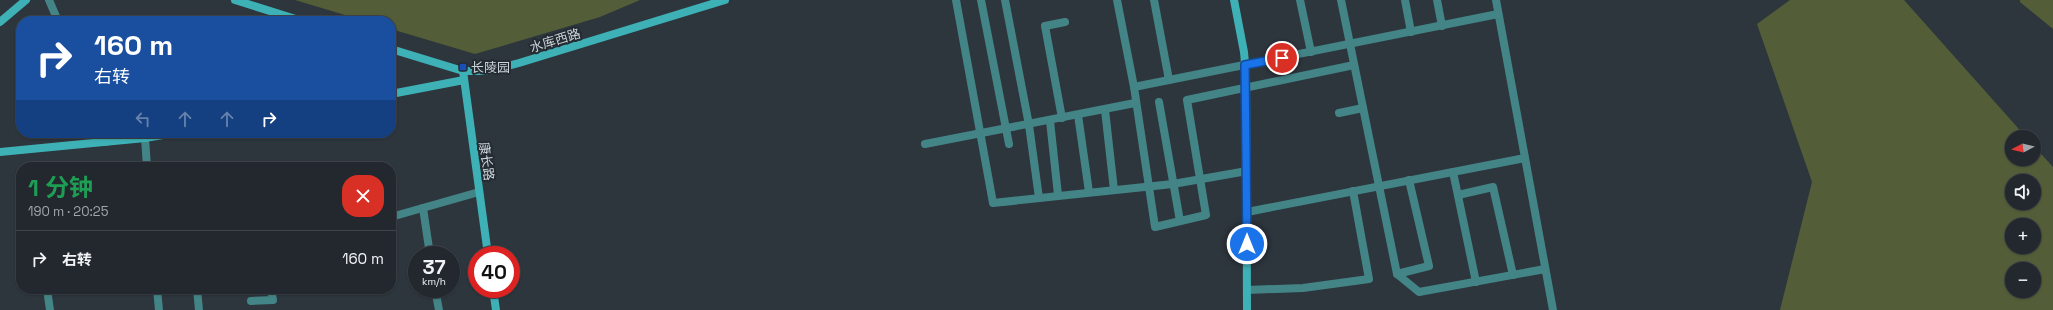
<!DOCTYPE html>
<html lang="zh">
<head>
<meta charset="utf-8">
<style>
  body { margin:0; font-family:"Space Grotesk","Noto Sans SC",sans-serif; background:#2e343a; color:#f1f3f6; height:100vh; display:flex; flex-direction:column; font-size:15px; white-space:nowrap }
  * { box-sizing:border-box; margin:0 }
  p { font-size:13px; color:#a2a6aa }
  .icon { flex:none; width:22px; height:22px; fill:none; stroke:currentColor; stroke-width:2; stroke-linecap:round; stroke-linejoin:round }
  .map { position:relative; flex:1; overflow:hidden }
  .sheet { position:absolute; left:16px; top:162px; width:380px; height:132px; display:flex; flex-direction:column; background:#22282e; border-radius:16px; box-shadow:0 1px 3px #0004,0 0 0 1px #3f444a }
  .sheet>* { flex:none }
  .hud { position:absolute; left:16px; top:16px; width:380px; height:122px; border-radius:16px; box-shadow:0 1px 3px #0004,0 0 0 1px #3f444a; background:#1a4fa0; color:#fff; overflow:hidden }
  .needle { width:26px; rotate:263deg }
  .buttons { position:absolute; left:2005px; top:130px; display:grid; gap:8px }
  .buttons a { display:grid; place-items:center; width:36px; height:36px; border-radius:50%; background:#22282e; box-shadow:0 1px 3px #0004,0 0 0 1px #3f444a; font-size:20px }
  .speed { position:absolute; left:408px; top:246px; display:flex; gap:8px; font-size:20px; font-weight:700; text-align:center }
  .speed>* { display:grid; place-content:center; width:52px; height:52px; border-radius:50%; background:#22282e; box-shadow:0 1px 3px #0004,0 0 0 1px #3f444a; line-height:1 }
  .speed small { font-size:10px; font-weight:400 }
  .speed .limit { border:6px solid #d22; background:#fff; color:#111 }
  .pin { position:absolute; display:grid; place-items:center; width:34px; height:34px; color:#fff; margin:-17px; border:2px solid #fff; border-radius:50%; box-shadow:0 1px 4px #0007 }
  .me { position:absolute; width:44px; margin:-22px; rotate:0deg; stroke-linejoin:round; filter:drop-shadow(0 0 3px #0008) }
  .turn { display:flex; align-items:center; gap:14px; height:84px; padding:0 12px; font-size:18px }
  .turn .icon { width:52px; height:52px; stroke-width:2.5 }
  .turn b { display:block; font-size:28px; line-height:34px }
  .lanes { display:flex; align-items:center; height:38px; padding:0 12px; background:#0003; justify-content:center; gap:20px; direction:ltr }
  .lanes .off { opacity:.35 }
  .round { display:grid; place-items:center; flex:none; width:42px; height:42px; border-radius:16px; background:#2e343a }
  .headline { display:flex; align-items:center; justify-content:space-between; height:68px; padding:0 12px }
  h1 { font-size:24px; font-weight:700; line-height:30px; color:#1e9e55 }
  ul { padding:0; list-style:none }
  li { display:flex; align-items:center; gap:12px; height:56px; padding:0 12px; border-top:1px solid #3f444a }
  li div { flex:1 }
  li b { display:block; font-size:15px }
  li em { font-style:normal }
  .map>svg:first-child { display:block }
  .green { fill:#535e38; fill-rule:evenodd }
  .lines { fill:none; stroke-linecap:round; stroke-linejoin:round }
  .street { stroke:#438487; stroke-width:8 }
  .secondary { stroke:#3eb1b6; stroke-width:8 }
  .route-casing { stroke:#114b97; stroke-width:10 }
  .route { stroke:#1a73e8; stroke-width:7 }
  .transit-dot { fill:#1a4fb4; stroke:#232b33; stroke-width:1.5 }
  .labels { text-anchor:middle; stroke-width:4; stroke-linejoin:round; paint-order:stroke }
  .street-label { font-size:13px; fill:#cdd2d7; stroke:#232b33 }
  .poi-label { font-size:13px; fill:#cdd2d7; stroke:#232b33; text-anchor:start }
</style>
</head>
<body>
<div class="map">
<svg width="2053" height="310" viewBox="0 0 2053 310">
  <rect width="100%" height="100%" fill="#2d353d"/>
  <g class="green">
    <path d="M295,0h345l-40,17 -125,37 -84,-25v-8h-26z"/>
    <path d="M1790,0h114l122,137h-14v22h22v-13l19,21v143h-273l32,-128 -55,-158zM2012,181h22v22h-22zM2012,225h22v22h-22zM2012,269h22v22h-22z"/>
    <path d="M2020,0h33v29l-33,-27z"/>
  </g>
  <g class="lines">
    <g class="street">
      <path d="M49,0l9,21"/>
      <path d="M956,0l37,203 180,-19 74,-13"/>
      <path d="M981,0l28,144"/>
      <path d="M1005,0l24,125 10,73"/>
      <path d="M1117,0l17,87 21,140 51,-12 -19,-115 167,-35"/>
      <path d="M1154,0l15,80"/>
      <path d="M1300,0l11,52"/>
      <path d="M1341,0l56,274 22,18 126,-23"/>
      <path d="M1405,0l6,32"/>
      <path d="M1437,0l5,26"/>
      <path d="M1496,0l57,310"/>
      <path d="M1134,87l364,-73"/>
      <path d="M1159,102l21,119"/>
      <path d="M1105,110l9,80"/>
      <path d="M1339,113l24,-5"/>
      <path d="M1078,115l11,77"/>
      <path d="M1062,118l-17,-92 20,-4"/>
      <path d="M1050,121l8,74"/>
      <path d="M105,133l1,9"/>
      <path d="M145,138l2,29"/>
      <path d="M925,144l210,-41"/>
      <path d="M1453,172l23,110"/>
      <path d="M1458,195l35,-8 20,88"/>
      <path d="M423,208l7,47"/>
      <path d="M1247,212l278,-54"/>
      <path d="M391,217l88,-25"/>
      <path d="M1397,274l32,-8 -20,-86"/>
      <path d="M47,289l3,21"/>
      <path d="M157,289l2,21"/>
      <path d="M197,289l2,21"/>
      <path d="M435,289l4,21"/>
      <path d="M1247,290l56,-2 66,-9 -16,-88"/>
      <path d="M251,301l22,-1 -2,-11"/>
    </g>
    <g class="secondary">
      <path d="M235,0l67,21"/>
      <path d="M1234,0l10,52 2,22 1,236"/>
      <path d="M0,22l26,-22"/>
      <path d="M391,49l72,22h25l31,-8 206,-63"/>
      <path d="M463,71l25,184"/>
      <path d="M391,94l73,-14"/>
      <path d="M0,152l145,-14 30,-5"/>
      <path d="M493,289l3,21"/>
    </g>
  </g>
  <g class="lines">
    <defs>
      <path id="route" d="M1247,244l-2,-179 37,-7"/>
    </defs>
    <use href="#route" class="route-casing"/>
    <use href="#route" class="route"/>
  </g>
  <rect class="transit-dot" x="459" y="63" width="8" height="8" rx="2"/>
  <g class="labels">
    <g class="street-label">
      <text transform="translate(555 40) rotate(-17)" y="5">水库西路</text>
      <text transform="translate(487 161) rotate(82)" y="5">康长路</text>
    </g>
    <g class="poi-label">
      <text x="471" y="72">长陵园</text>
    </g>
  </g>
</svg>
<div class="buttons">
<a><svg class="needle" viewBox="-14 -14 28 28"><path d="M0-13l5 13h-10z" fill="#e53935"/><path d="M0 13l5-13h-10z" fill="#a2a6aa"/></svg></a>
<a><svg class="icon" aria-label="sound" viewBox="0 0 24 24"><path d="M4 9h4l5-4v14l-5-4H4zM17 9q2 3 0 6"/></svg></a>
<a>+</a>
<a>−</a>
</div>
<div class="speed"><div>37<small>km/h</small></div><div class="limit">40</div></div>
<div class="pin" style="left:1282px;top:58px;background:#d93025"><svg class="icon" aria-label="arrive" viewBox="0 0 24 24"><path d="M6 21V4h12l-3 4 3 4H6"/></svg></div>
<svg class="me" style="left:1247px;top:244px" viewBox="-20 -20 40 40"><circle r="17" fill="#1a73e8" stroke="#fff" stroke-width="3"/><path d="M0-11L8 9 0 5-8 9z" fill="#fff"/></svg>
<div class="hud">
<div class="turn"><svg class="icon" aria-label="right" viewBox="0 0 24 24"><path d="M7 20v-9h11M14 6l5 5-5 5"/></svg><div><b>160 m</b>右转</div></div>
<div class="lanes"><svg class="icon off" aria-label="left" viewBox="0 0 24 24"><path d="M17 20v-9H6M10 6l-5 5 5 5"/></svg><svg class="icon off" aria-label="ahead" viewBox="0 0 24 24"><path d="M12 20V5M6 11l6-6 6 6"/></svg><svg class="icon off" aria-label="ahead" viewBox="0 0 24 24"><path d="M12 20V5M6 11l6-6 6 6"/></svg><svg class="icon" aria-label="right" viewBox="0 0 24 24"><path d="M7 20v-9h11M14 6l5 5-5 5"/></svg></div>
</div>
<section class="sheet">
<div class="headline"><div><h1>1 分钟</h1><p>190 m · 20:25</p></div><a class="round" style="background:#d93025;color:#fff"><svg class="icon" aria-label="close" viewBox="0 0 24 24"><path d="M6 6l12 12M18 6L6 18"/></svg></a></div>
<ul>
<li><svg class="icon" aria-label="right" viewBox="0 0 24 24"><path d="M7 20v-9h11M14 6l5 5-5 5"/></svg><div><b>右转</b></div><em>160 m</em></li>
</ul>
</section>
</div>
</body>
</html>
